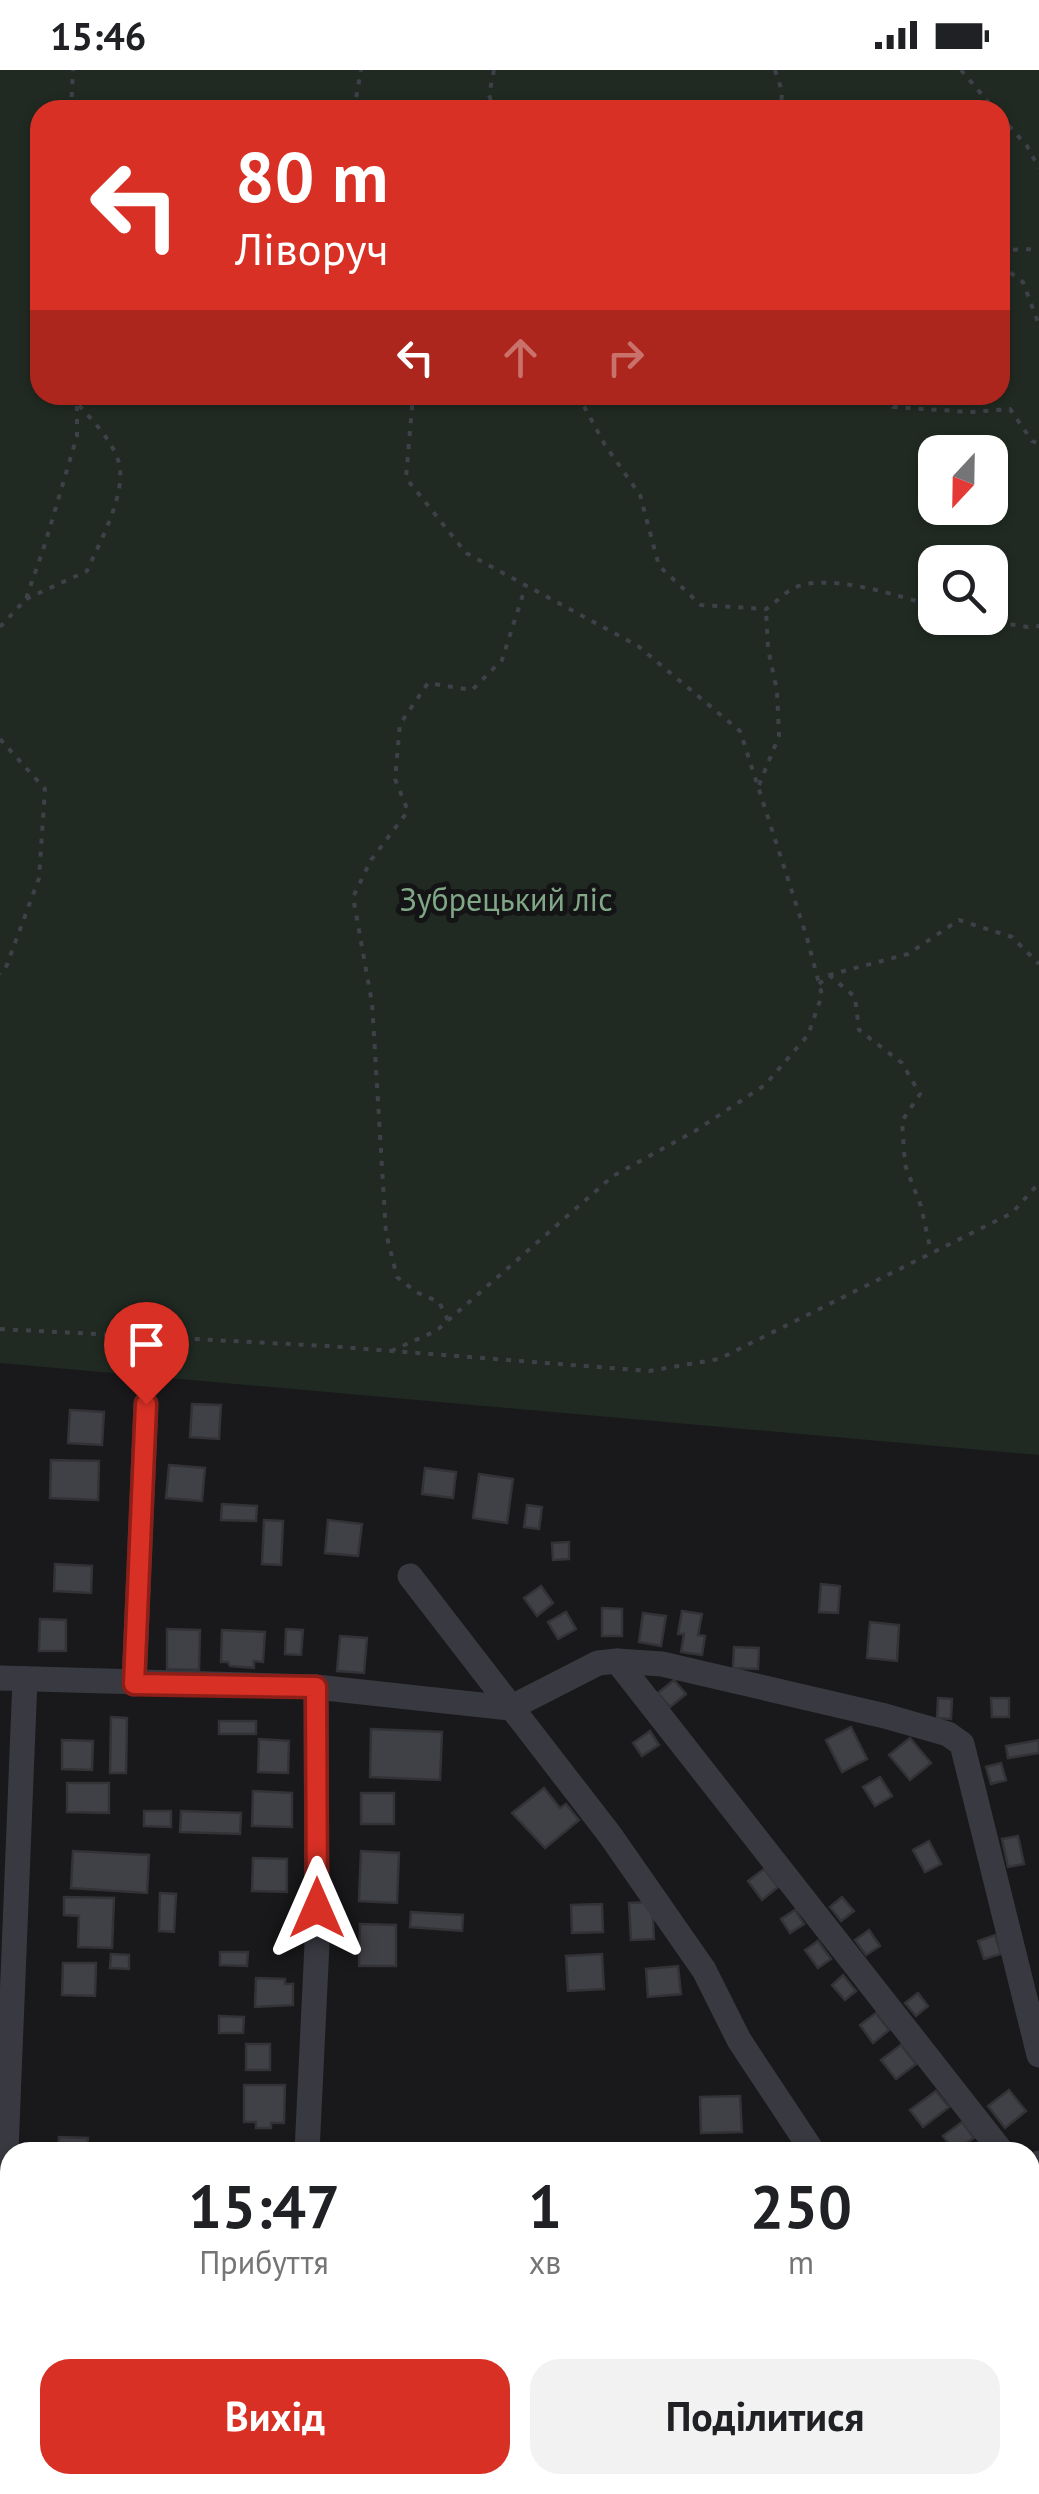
<!DOCTYPE html>
<html lang="uk">
<head>
<meta charset="utf-8">
<style>
  body { margin:0; font-family:"PT Sans",sans-serif; background:#f2f2f2; color:#202124; height:100vh; display:flex; flex-direction:column; font-size:38px; white-space:nowrap }
  * { box-sizing:border-box; margin:0 }
  p { font-size:32px; color:#757577 }
  .icon { flex:none; width:55px; height:55px; fill:none; stroke:currentColor; stroke-width:2; stroke-linecap:round; stroke-linejoin:round }
  .map { position:relative; flex:1; overflow:hidden }
  .panel { position:absolute; left:0px; top:2072px; width:1040px; height:352px; display:flex; flex-direction:column; background:#fff; border-radius:30px 30px 0 0; box-shadow:0 2px 8px #0004 }
  .panel>* { flex:none }
  .banner { position:absolute; left:30px; top:30px; width:980px; height:305px; border-radius:30px; box-shadow:0 2px 8px #0004; background:#d93025; color:#fff; overflow:hidden }
  .needle { width:65px; rotate:202deg }
  .tools { position:absolute; left:918px; top:365px; display:grid; gap:20px }
  .tools a { display:grid; place-items:center; width:90px; height:90px; border-radius:20px; background:#fff; box-shadow:0 2px 8px #0004; font-size:50px }
  .pin { position:absolute; display:grid; place-items:center; width:85px; height:85px; color:#fff; margin:-102px -42px; border-radius:50% 50% 50% 0; rotate:-45deg; box-shadow:0 0 10px #0007 }
  .pin .icon { rotate:45deg }
  .me { position:absolute; width:110px; margin:-55px; rotate:0deg; stroke-linejoin:round; filter:drop-shadow(0 0 8px #0008) }
  .turn { display:flex; align-items:center; gap:35px; height:210px; padding:0 40px; font-size:45px }
  .turn .icon { width:130px; height:130px; stroke-width:2.5 }
  .turn b { display:block; font-size:70px; line-height:85px }
  .lanes { display:flex; align-items:center; height:95px; padding:0 40px; background:#0003; justify-content:center; gap:50px; direction:ltr }
  .lanes .off { opacity:.35 }
  .eta { display:flex; justify-content:space-evenly; align-items:center; height:170px; text-align:center }
  .eta b { font-size:60px; font-weight:700; line-height:70px }
  .button { display:flex; gap:20px; margin-top:auto; padding:20px 40px }
  .button a { flex:1; height:115px; border-radius:30px; background:#d93025; color:#fff; font-size:40px; font-weight:700; line-height:115px; text-align:center }
  .button a+a { background:#f2f2f2; color:#202124 }
  .status { display:flex; justify-content:space-between; align-items:center; height:70px; padding:0 50px; background:#fff; direction:ltr }
  .status svg { height:28px; fill:currentColor }
  .map>svg:first-child { display:block }
  .green { fill:#202a22; fill-rule:evenodd }
  .building { fill:#404146; stroke:#333337; stroke-width:2.5 }
  .lines { fill:none; stroke-linecap:round; stroke-linejoin:round }
  .path { stroke:#3f4148; stroke-width:4; stroke-dasharray:5 8; stroke-linecap:butt }
  .minor { stroke:#393a41; stroke-width:25 }
  .route-casing { stroke:#8d1f18; stroke-width:25 }
  .route { stroke:#d93025; stroke-width:18 }
  .labels { text-anchor:middle; stroke-width:10; stroke-linejoin:round; paint-order:stroke }
  .park-label { font-size:32px; fill:#80a887; stroke:#141416 }
</style>
</head>
<body>
<div class="status"><b>15:46</b><svg viewBox="0 0 49 12"><path d="M0 12V9h3v3zM5 12V6h3v6zM10 12V3h3v9zM15 12V0h3v12zM26 1h20v11H26zM47 4h2v5h-2z"/></svg></div>
<div class="map">
<svg width="1039" height="2424" viewBox="0 0 1039 2424">
  <rect width="100%" height="100%" fill="#19191b"/>
  <path class="green" d="M0,0h1039v1385l-1039,-92zM40,40h960v285h-960zM935,382h55v56h-55zM935,492h55v56h-55z"/>
  <g class="building">
    <path d="M192,1334l29,1 -2,34 -29,-2z"/>
    <path d="M70,1340l34,2 -2,33 -34,-2z"/>
    <path d="M51,1390l48,1 -1,39 -48,-2z"/>
    <path d="M169,1395l36,3 -3,33 -36,-3z"/>
    <path d="M425,1398l31,4 -3,26 -31,-4z"/>
    <path d="M479,1404l34,5 -6,44 -34,-5z"/>
    <path d="M222,1434l35,2 -1,15 -35,-1z"/>
    <path d="M527,1435l15,2 -3,22 -15,-2z"/>
    <path d="M264,1450l19,1 -2,44 -19,-1z"/>
    <path d="M328,1450l34,4 -4,32 -33,-3z"/>
    <path d="M569,1472v17l-16,1 -1,-17z"/>
    <path d="M55,1494l37,2 -1,27 -37,-2z"/>
    <path d="M821,1514l19,2 -2,27 -19,-1z"/>
    <path d="M541,1516l12,17 -16,13 -13,-18z"/>
    <path d="M602,1538l20,1v27h-20z"/>
    <path d="M682,1541l20,3 -4,21 7,1 -3,19 -21,-3 3,-18h-6z"/>
    <path d="M566,1542l10,17 -18,10 -10,-17z"/>
    <path d="M643,1543l23,3 -5,30 -22,-4z"/>
    <path d="M40,1549l26,1v31h-27z"/>
    <path d="M870,1552l29,3 -2,36 -30,-3z"/>
    <path d="M167,1559l33,1 -1,40 -32,-1z"/>
    <path d="M286,1559l17,1 -2,25 -16,-1z"/>
    <path d="M222,1560l43,2 -2,30 -9,-1v7l-24,-2 -2,-4h-7z"/>
    <path d="M340,1566l27,2 -3,35 -27,-2z"/>
    <path d="M734,1577l25,1 -1,21 -25,-1z"/>
    <path d="M674,1610l12,14 -16,13 -12,-14z"/>
    <path d="M938,1628l14,1 -1,20 -14,-1z"/>
    <path d="M991,1628h18v19h-17z"/>
    <path d="M111,1647l16,1 -1,55h-16z"/>
    <rect x="219" y="1651" width="37" height="13"/>
    <path d="M851,1657l16,32 -25,13 -16,-32z"/>
    <path d="M371,1659l71,3 -2,48 -70,-3z"/>
    <path d="M650,1661l9,14 -17,11 -9,-13z"/>
    <path d="M910,1668l21,25 -21,17 -21,-25z"/>
    <path d="M259,1669l30,2 -1,32 -30,-1z"/>
    <path d="M62,1670l31,1 -1,29 -30,-1z"/>
    <path d="M1039,1670v13l-31,5 -2,-12z"/>
    <path d="M1001,1693l5,17 -15,4 -5,-17z"/>
    <path d="M880,1707l12,19 -17,10 -12,-19z"/>
    <path d="M67,1713h42v30l-42,-1z"/>
    <path d="M544,1718l16,20 6,-4 13,16 -34,28 -33,-35z"/>
    <path d="M253,1721l39,2v34l-40,-1z"/>
    <rect x="361" y="1723" width="33" height="31"/>
    <path d="M144,1741h27v16l-27,-1z"/>
    <path d="M181,1741l60,2 -1,21 -60,-2z"/>
    <path d="M1018,1766l6,28 -16,3 -6,-28z"/>
    <path d="M929,1771l12,23 -16,8 -12,-22z"/>
    <path d="M73,1781l76,4 -2,38 -76,-5z"/>
    <path d="M361,1781l38,2 -2,50 -38,-2z"/>
    <path d="M253,1788l34,1v33l-35,-1z"/>
    <path d="M764,1799l14,18 -16,13 -14,-19z"/>
    <path d="M160,1823l16,1 -2,38 -15,-1z"/>
    <path d="M64,1827l50,1 -2,50 -34,-1 1,-31 -15,-1z"/>
    <path d="M842,1827l12,14 -13,10 -11,-14z"/>
    <path d="M652,1832l2,37 -23,1 -2,-37z"/>
    <path d="M602,1834l1,28 -31,1 -1,-28z"/>
    <path d="M795,1840l9,14 -14,9 -9,-14z"/>
    <path d="M411,1842l52,3 -1,16 -52,-4z"/>
    <path d="M360,1854l36,1v41h-37z"/>
    <path d="M869,1860l11,16 -14,9 -11,-15z"/>
    <path d="M995,1865l6,19 -17,5 -6,-18z"/>
    <path d="M818,1871l13,18 -13,9 -13,-18z"/>
    <path d="M220,1882h28l-1,14 -27,-1z"/>
    <path d="M111,1884l18,1v14l-19,-1z"/>
    <path d="M602,1884l2,35 -36,2 -2,-35z"/>
    <path d="M63,1893h33l-1,33 -33,-1z"/>
    <path d="M678,1896l3,28 -33,3 -2,-28z"/>
    <path d="M843,1905l13,16 -11,9 -13,-15z"/>
    <path d="M256,1908l29,1v5h8v21l-38,2z"/>
    <path d="M918,1923l10,13 -12,10 -11,-13z"/>
    <path d="M876,1943l13,17 -16,13 -13,-18z"/>
    <path d="M219,1946l25,1 -1,16h-24z"/>
    <rect x="246" y="1974" width="24" height="26"/>
    <path d="M901,1975l15,19 -20,15 -15,-19z"/>
    <path d="M244,2015h41l-1,38h-13v5h-15v-6h-12z"/>
    <path d="M1009,2020l17,21 -21,17 -17,-22z"/>
    <path d="M936,2021l13,16 -26,20 -13,-17z"/>
    <path d="M740,2026l2,36 -41,1 -1,-36z"/>
    <path d="M962,2052l12,16 -20,13 -11,-15z"/>
    <path d="M59,2067l29,1 -1,10h6v4h-35z"/>
    <path d="M1039,2159v34l-5,4 -4,-5v-26z"/>
    <path d="M75,2415v9h-40l-1,-8z"/>
    <rect x="444" y="2415" width="53" height="9"/>
    <path d="M772,2415h18l19,9h-42z"/>
  </g>
  <g class="lines">
    <g class="path">
      <path d="M494,0l-5,25 5,15"/>
      <path d="M775,0l7,21 -1,19"/>
      <path d="M961,0l34,40"/>
      <path d="M71,40l2,-40"/>
      <path d="M354,40l7,-40"/>
      <path d="M1000,46l27,30 12,22"/>
      <path d="M1000,180l39,-1"/>
      <path d="M1000,195l23,17 16,43"/>
      <path d="M578,325l27,50 35,50 19,71 42,39 65,4c9,-6 17,-15 26,-20 32,-18 109,7 143,18"/>
      <path d="M887,325l6,12 78,5 39,-3 22,32 7,3"/>
      <path d="M26,529l61,-28c12,-28 42,-80 31,-111 -7,-21 -26,-40 -41,-57"/>
      <path d="M972,548l56,9 11,-1"/>
      <path d="M0,557l26,-28 19,-55 32,-108v-41"/>
      <path d="M0,669l45,50 -6,89 -34,92 -5,4"/>
      <path d="M759,715l20,-49 -2,-45 -9,-42 -2,-40"/>
      <path d="M829,905l26,22 4,33 43,33 18,31 -18,27 3,44 16,41 10,46"/>
      <path d="M819,914l10,-9 79,-21 51,-34 53,17 27,27"/>
      <path d="M448,1250l-9,-18 -23,-10 -19,-15 -11,-44 -14,-230 -19,-106 18,-37 37,-49 -13,-32 5,-55 28,-41 44,7 30,-30 24,-75"/>
      <path d="M0,1259l328,17 321,25 70,-12 293,-146 27,-30"/>
      <path d="M391,1281l45,-20 177,-155 82,-45 70,-46 43,-50 14,-40 -15,-57 -67,-207 -102,-85 -172,-93 -60,-75 7,-83"/>
      <path d="M147,1315l4,-46"/>
    </g>
    <g class="minor">
      <path d="M410,1506l200,259 94,135 35,70 74,112"/>
      <path d="M617,1591l385,491"/>
      <path d="M0,1608l316,9 194,21 88,-45 19,-2 45,3 223,52 63,18 14,10 77,311"/>
      <path d="M134,1614l12,-280"/>
      <path d="M307,2082l10,-208 -1,-257"/>
      <path d="M1030,2099l9,-6"/>
      <path d="M10,2145l-6,-15 21,-521"/>
      <path d="M0,2171l10,1"/>
      <path d="M1030,2340l9,4"/>
      <path d="M208,2415v9"/>
      <path d="M418,2415l3,9"/>
    </g>
  </g>
  <g class="lines">
    <defs>
      <path id="route" d="M146,1334l-12,280 182,3 1,221"/>
    </defs>
    <use href="#route" class="route-casing"/>
    <use href="#route" class="route"/>
  </g>
  <g class="labels">
    <g class="park-label">
      <text x="506" y="841">Зубрецький ліс</text>
    </g>
  </g>
</svg>
<div class="tools">
<a><svg class="needle" viewBox="-14 -14 28 28"><path d="M0-13l5 13h-10z" fill="#e53935"/><path d="M0 13l5-13h-10z" fill="#757577"/></svg></a>
<a><svg class="icon" aria-label="search" viewBox="0 0 24 24"><circle cx="10" cy="10" r="6"/><path d="M15 15l6 6"/></svg></a>
</div>
<div class="pin" style="left:146px;top:1334px;background:#d93025"><svg class="icon" aria-label="arrive" viewBox="0 0 24 24"><path d="M6 21V4h12l-3 4 3 4H6"/></svg></div>
<svg class="me" style="left:317px;top:1838px" viewBox="-20 -20 40 40"><path d="M0-17L14 15 0 8-14 15z" fill="#d93025" stroke="#fff" stroke-width="4"/></svg>
<div class="banner">
<div class="turn"><svg class="icon" aria-label="left" viewBox="0 0 24 24"><path d="M17 20v-9H6M10 6l-5 5 5 5"/></svg><div><b>80 m</b>Ліворуч</div></div>
<div class="lanes"><svg class="icon" aria-label="left" viewBox="0 0 24 24"><path d="M17 20v-9H6M10 6l-5 5 5 5"/></svg><svg class="icon off" aria-label="ahead" viewBox="0 0 24 24"><path d="M12 20V5M6 11l6-6 6 6"/></svg><svg class="icon off" aria-label="right" viewBox="0 0 24 24"><path d="M7 20v-9h11M14 6l5 5-5 5"/></svg></div>
</div>
<section class="panel">
<div class="eta">
<div><b>15:47</b><p>Прибуття</p></div>
<div><b>1</b><p>хв</p></div>
<div><b>250</b><p>m</p></div>
</div>
<div class="button"><a>Вихід</a><a>Поділитися</a></div>
</section>
</div>
</body>
</html>
